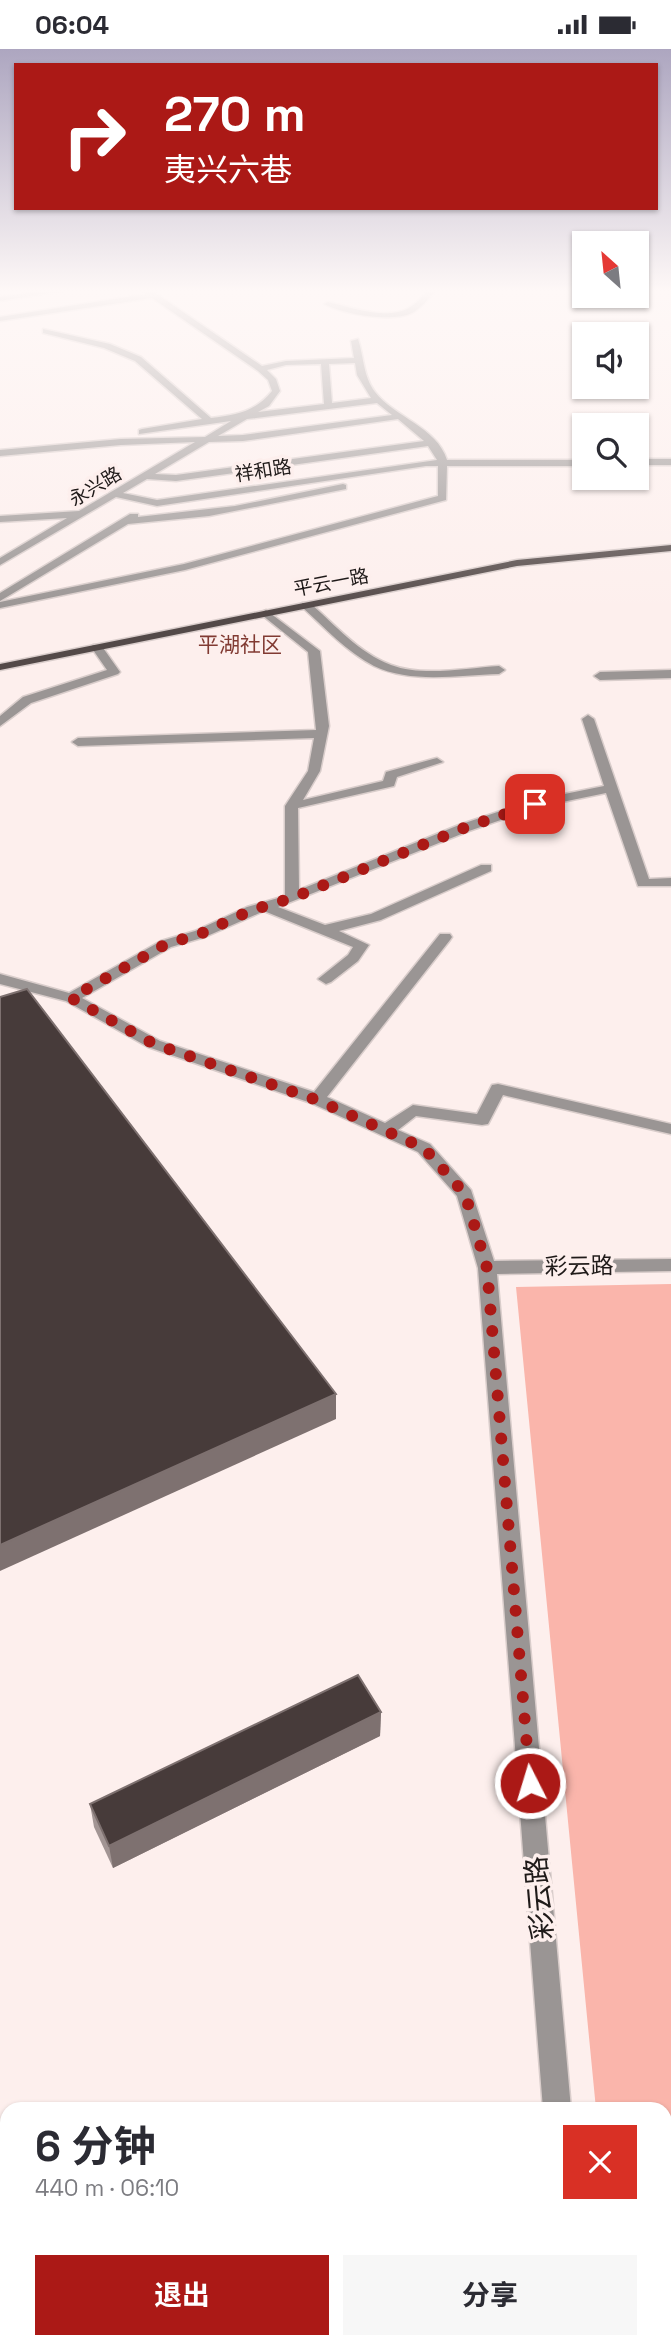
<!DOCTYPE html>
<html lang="zh">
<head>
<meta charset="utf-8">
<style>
  body { margin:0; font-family:"Space Grotesk","Noto Sans SC",sans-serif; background:#f7f7f7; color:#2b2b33; height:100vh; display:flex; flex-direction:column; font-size:26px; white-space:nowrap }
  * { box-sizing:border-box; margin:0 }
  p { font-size:23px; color:#7c7c81 }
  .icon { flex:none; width:38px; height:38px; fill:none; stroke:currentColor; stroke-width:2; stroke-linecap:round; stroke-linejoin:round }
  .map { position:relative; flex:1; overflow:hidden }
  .panel { position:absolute; left:0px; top:2053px; width:672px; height:247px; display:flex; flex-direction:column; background:#fff; border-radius:21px 21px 0 0; box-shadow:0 2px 5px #0004 }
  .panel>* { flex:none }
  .top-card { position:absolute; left:14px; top:14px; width:644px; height:147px; border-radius:0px; box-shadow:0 2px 5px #0004; background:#ab1916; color:#fff; overflow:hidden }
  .needle { width:46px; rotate:333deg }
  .buttons { position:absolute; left:572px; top:182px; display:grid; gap:14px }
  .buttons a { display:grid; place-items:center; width:77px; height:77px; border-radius:0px; background:#fff; box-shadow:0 2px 5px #0004; font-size:35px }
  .pin { position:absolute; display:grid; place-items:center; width:60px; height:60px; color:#fff; margin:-30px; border-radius:14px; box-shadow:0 4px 10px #0006 }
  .me { position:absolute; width:77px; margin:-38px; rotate:355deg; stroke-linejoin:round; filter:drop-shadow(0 0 5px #0008) }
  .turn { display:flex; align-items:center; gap:24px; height:147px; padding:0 35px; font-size:32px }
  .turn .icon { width:91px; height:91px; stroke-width:2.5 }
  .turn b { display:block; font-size:49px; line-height:60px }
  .round { display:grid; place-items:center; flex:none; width:74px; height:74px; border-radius:0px; background:#f7f7f7 }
  .summary { display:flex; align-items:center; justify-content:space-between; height:119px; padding:0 35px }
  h1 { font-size:42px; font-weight:700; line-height:52px }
  .primary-button { display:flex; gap:14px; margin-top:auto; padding:14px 35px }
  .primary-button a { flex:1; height:80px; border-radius:0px; background:#ab1916; color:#fff; font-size:28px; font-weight:700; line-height:80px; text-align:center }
  .primary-button a+a { background:#f7f7f7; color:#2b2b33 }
  .status { display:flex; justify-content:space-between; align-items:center; height:49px; padding:0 35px; background:#fff; direction:ltr }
  .status svg { height:19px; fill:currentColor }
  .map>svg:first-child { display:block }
  .green { fill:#fab5ab }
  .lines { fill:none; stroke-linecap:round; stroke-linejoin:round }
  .minor-casing { stroke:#d9cdcb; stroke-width:3 }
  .major-casing { stroke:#d9cdcb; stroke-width:3 }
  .minor { fill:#9a9594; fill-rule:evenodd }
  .major { fill:#534948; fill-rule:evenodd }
  .wall { fill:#a29594 }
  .shaded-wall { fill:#7e7170 }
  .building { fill:#473b3a; stroke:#7e7170; stroke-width:2 }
  .route { stroke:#ab1916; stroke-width:12; stroke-dasharray:0 21.6 }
  .labels { text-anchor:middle; stroke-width:7; stroke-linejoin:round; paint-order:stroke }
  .far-street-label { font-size:19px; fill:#1f1a19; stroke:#fdefed }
  .far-quarter-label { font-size:21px; fill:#813a32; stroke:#fdefed }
  .street-label { font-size:23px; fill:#1f1a19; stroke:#fdefed }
  .near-street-label { font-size:28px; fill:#1f1a19; stroke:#fdefed }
</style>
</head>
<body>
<div class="status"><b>06:04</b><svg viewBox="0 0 49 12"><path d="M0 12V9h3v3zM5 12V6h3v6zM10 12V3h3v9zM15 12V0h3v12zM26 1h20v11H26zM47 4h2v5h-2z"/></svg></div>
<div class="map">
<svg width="671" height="2299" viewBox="0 0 671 2299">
  <rect width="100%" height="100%" fill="#fdefed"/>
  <path class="green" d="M671,1235v1064h-51l-1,-6 46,-1v-232h-69l-80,-822z"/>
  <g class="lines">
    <defs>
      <g id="minor">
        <path d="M47,241h22l-69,11v-4z"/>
        <path d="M142,241h9l111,76 24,-5 68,-3 -3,-17 7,-2c6,18 5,37 17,53 19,25 62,35 72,68h137v6h-137l-1,34 -261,70 -185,38v-6l184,-38 254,-68v-30h-12l-269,40 -41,-9 -116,68v-7l67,-40 -67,4v-6l79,-5 116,-69 -74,3 -121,11v-6l121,-11 84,-2 26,-16 -92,13v-4l3,-1 60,-10 -67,-58 -31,-13 -61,-15v-4l67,15 31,13 70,61c25,-3 44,-6 61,-27l-4,-11 -10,-9 -106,-73 -152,23v-4l146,-23zM355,314l2,12 14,23 -39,5 -3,-39zM321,315l3,40 -66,8 11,-6 11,-15 -4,-12 -9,-9 19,-5zM377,354l15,12 -149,20 -25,1 29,-17zM398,370l26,22 -248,34 -21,-1 54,-32 34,-1zM428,397l9,14 -280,40 -34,-7 24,-14 29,2z"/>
        <path d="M428,241h8c-7,8 -15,18 -24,23 -21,10 -69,1 -88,-9l4,-2c22,5 57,18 79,7 8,-4 15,-12 21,-19z"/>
        <rect x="637" y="410" width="34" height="6"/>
        <path d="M343,435l3,1v4l-137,27 -81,8 -128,77v-8l130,-79h8v3l97,-11z"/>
        <path d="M302,554h8c25,22 49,50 81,62 32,12 75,3 108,1l6,4 -6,4c-40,1 -88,10 -125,-8 -27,-14 -49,-38 -72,-59z"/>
        <path d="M266,561l54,41 9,75 -9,45 -17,29 80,-19 3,-9 47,-13 4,-1 6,4 -46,15 -3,9 -96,22 1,82 160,-65 71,-24 74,-15 -22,-67 6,-4 6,4 55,160 22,-1v8h-33l-32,-93 -68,14 -69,24 -191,76 47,18 46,-11 110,-49h10v6l-110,49 -42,11 30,14 -11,16 -27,21 -5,2 -8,-5 30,-24 5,-8 -89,-36 -59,26 -34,10 -89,51 78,43 154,51 126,-158h10l2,3 -2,3 -123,157 58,26 28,-18 64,9 15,-29 6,-1 173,40v10l-168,-39 -15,29 -6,1 -66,-9 -18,14 32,14 41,46 23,71 177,-2v12l-174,3 74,835h-28l-65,-841 -21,-72 -39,-44 -107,-49 -163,-56 -82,-46 -66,-17v-10l69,19 92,-52 34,-10 52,-24 38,-11v-90l23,-35 6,-33 -236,8 -6,-4 6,-4 238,-8 -8,-78 -46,-37 -2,-2z"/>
        <path d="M93,596h8l19,27 -2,2 -87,29 -31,23v-10l23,-19 84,-27 -16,-23z"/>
        <path d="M671,621v8l-71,2 -6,-4 6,-4z"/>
        <path d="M561,2292h30l1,7h-30z"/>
      </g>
      <path id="major" d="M671,496v6l-154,15 -517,104v-6l517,-104z"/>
    </defs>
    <use href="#minor" class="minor-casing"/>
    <use href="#major" class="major-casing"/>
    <use href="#minor" class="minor"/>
    <use href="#major" class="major"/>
  </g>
  <path class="wall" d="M381,1663l-1,24 -267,132 -19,-41 -4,-23z"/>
  <g class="shaded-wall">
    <path d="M336,1345v25l-336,152v-26z"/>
    <path d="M381,1663l-1,24 -267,132 -4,-22z"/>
  </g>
  <g class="building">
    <path d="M27,940l309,405 -336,151v-548z"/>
    <path d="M358,1626l23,37 -272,134 -19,-42z"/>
  </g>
  <linearGradient id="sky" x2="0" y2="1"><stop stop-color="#ada6c0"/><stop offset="0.43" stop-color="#fef8f7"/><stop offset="1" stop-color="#fef8f7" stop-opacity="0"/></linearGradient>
  <rect width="671" height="563" fill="url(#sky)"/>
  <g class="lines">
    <path class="route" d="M530,1734l-43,-515 -22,-74 -41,-46 -107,-48 -163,-56 -83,-46 95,-54 34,-10 52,-24 40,-12 172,-70 71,-24"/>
  </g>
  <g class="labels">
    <g class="far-street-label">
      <text transform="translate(263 421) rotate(-9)" y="7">祥和路</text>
      <text transform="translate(95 437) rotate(-31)" y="7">永兴路</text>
      <text transform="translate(331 533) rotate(-11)" y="7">平云一路</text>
    </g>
    <g class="far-quarter-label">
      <text x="240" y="603">平湖社区</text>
    </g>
    <g class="street-label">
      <text transform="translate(579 1217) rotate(-1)" y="8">彩云路</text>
    </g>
    <g class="near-street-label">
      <text transform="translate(539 1849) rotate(-95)" y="10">彩云路</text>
    </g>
  </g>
</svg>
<div class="buttons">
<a><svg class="needle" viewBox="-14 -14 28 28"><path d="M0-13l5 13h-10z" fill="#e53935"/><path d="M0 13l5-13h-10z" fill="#7c7c81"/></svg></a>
<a><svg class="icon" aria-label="sound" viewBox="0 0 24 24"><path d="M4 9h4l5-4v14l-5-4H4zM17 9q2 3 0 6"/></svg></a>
<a><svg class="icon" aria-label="search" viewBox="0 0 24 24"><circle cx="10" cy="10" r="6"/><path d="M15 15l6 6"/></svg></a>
</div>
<div class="pin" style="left:535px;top:755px;background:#d93025"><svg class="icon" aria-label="arrive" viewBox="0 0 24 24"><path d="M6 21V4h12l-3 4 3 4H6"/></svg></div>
<svg class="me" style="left:530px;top:1734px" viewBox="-20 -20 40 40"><circle r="17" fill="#ab1916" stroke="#fff" stroke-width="3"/><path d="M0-11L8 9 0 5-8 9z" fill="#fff"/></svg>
<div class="top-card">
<div class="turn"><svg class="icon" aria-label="right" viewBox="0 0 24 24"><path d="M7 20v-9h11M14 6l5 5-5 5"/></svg><div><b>270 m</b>夷兴六巷</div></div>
</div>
<section class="panel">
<div class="summary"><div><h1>6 分钟</h1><p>440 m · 06:10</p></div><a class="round" style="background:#d93025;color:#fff"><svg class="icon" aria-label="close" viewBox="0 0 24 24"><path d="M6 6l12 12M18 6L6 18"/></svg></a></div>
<div class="primary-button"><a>退出</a><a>分享</a></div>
</section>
</div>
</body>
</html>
